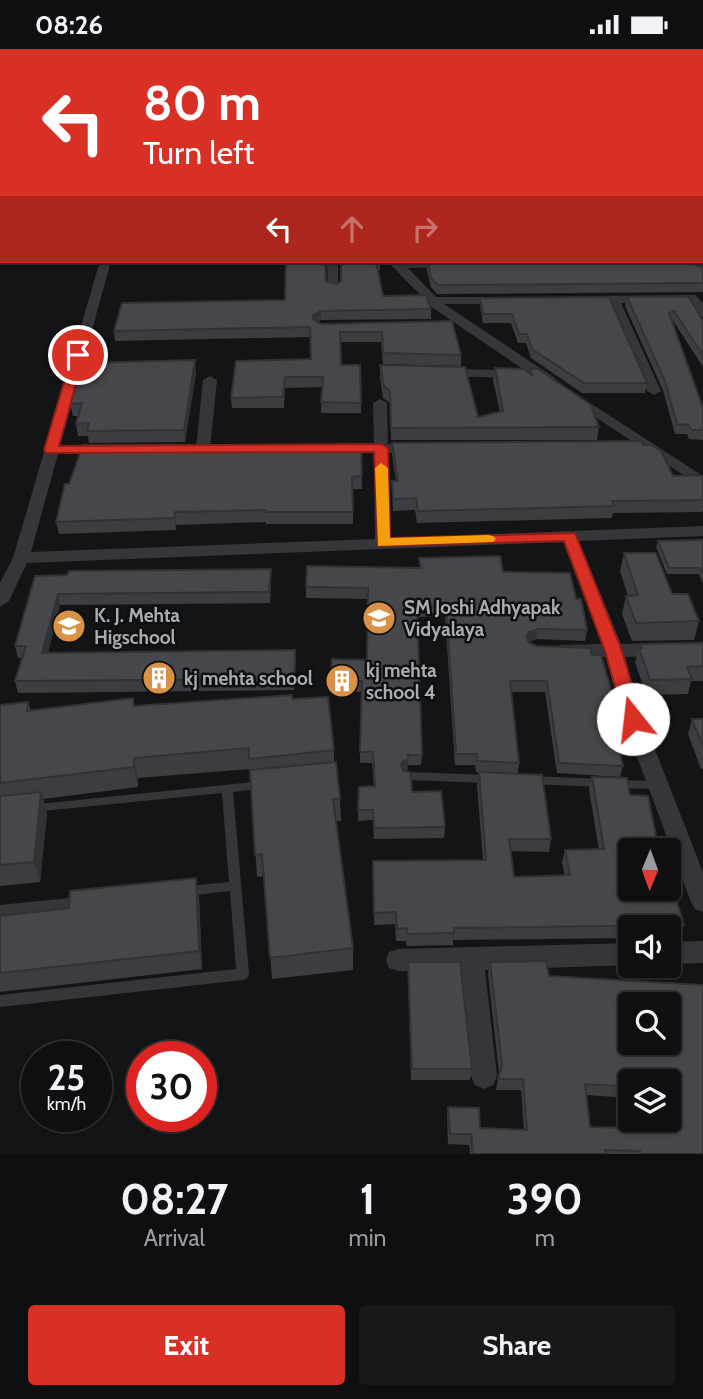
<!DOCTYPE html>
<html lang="en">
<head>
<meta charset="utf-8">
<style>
  body { margin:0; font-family:Cabin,sans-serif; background:#171819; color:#f1f3f6; height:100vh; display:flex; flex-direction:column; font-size:26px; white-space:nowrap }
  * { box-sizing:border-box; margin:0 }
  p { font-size:23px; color:#9b9c9f }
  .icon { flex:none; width:38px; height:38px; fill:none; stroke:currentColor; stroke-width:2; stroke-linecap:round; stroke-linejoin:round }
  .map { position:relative; height:1105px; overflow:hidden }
  .side { display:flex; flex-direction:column; background:#0e0f10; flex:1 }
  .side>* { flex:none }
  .banner { position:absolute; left:0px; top:0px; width:704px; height:214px; box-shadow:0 2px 5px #0004,0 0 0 2px #2e2f30; background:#d93025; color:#fff; overflow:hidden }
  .needle { width:46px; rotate:181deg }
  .fabs { position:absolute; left:618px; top:789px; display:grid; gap:14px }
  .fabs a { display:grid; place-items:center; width:63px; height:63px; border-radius:7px; background:#0e0f10; box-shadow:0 2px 5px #0004,0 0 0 2px #2e2f30; font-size:35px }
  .speed { position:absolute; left:21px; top:992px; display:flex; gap:14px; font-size:35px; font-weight:700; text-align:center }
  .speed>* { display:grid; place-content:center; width:91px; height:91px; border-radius:50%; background:#0e0f10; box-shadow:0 2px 5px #0004,0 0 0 2px #2e2f30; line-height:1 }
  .speed small { font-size:18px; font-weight:400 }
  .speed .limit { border:10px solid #d22; background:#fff; color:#111 }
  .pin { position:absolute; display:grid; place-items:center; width:60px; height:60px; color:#fff; margin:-30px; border:4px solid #fff; border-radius:50%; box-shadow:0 2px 7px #0007 }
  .me { position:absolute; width:77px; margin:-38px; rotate:344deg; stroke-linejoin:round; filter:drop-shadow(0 0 5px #0008) }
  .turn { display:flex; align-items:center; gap:24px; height:147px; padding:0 28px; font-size:32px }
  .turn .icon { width:91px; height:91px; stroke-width:2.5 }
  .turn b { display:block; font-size:49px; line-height:60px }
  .lanes { display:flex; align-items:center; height:66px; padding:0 28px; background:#0003; justify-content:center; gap:35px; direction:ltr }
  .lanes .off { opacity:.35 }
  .eta { display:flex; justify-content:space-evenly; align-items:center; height:119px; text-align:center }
  .eta b { font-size:42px; font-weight:700; line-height:49px }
  .button { display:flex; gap:14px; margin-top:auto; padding:14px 28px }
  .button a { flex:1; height:80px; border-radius:7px; background:#d93025; color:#fff; font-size:28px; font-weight:700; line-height:80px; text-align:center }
  .button a+a { background:#171819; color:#f1f3f6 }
  .status { display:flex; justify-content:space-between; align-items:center; height:49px; padding:0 35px; background:#0e0f10; direction:ltr }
  .status svg { height:19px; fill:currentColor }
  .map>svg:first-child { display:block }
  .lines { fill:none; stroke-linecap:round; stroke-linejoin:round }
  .lane { fill:#353639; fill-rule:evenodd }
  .street { fill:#353639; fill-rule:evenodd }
  .secondary { fill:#434649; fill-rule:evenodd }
  .wall { fill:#3c3d40; fill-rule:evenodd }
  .shaded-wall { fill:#313234 }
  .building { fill:#46474a; stroke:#313234; stroke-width:2; fill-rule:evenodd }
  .route { fill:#d93025; stroke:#8d1f18; stroke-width:2 }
  .slow { fill:#f59e0b }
  .labels { text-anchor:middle; stroke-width:5; stroke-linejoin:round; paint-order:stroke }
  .poi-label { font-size:19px; font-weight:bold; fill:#a7adb3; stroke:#0e0f10; text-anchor:start }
</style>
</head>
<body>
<div class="status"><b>08:26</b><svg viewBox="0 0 49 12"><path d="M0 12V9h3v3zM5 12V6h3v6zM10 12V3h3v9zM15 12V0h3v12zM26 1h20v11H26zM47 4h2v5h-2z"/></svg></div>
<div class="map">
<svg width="703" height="1105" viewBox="0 0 703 1105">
  <rect width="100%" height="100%" fill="#131415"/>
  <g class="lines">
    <g class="lane">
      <path d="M408,723l79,3 4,1 1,3 -1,3 -4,1 -79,-3 -4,-1 -1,-3 1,-3z"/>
      <path d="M532,727l70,3 4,1 1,3 -1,3 -4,1 -70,-3 -4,-1 -1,-3 1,-3z"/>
      <path d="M616,731l42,1 4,1 1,3 -1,3 -4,1 -42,-1 -4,-1 -1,-3 1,-3z"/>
      <path d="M263,732l4,1 1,3 -1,3 -34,4 16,182 -2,4 -4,2 -243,27v-12l236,-26 -6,-78 -42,5 -4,-2 -2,-3 2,-3 4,-2 41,-4 -7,-89 -189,19 -4,-1 -1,-3 1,-3z"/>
      <path d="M80,848l4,1 2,4 -2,4 -4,1 -80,8v-10z"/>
    </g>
    <g class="street">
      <rect x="702" y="106" width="1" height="6"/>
      <rect x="0" y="200" width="2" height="6"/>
      <path d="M100,212h11l-51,185h42l7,4 -7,4h-44l-27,98 344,-13 -1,-86h-153l-7,-4 7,-4 153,-1 -1,-41 7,-4 7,4 1,41h25l7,4 -7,4 -25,1 3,85 312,-12v10l-124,5 42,103 82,-2v12l-78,3 18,62 60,153v40l-8,-3 -4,-7 -68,-183 -17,-62 -46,-4 -2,-4 2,-4 42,-1 -39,-102 -536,21 -18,38 -9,6v-24l13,-25z"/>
      <path d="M327,212h11v30l-10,-2z"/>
      <path d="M387,212l66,1 2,2 -6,3 -41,1 28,29h73v6l-4,1h-61l111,74v6h-10l-112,-76z"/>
      <path d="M695,246l8,8v14l-4,-1 -8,-13h-70l40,88 -7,4 -7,-4 -37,-88 -21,1 -6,-4 6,-4z"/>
      <path d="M445,320l73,1 7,4 -7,4 -78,-2v-6z"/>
      <path d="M210,327l7,4 -7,69 -7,4 -7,-4 7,-69z"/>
      <path d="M573,343l130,84v12l-135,-89 -2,-3z"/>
      <path d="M703,892v22l-35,1v-22z"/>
      <path d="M630,894v22l-145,5 12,106 -4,9 -9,4 -9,-4 -4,-9 -10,-105h-63l-9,-3 -3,-8 3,-8 9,-3z"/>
    </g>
    <rect class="secondary" x="702" y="118" width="1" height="10"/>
  </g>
  <g class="wall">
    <path d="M140,0h563v31h-1v-29h-562z"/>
    <path d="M0,26h2v165h-2v-132l1,-4 -1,-1z"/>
    <path d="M702,145h1v72l-15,-5h14z"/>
    <path d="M340,212h40v9h-3l6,26 48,13v10l-110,1 -3,2 3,2 131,-3 9,34v11l-78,-2 -2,-22h-41l1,23h19l1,48h-40l1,-26 -37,1 -1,20h-52l-1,-10 80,-39 -1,-22 -195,4 -1,-10 171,-31 41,-19 11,3 4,-3z"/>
    <path d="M428,212l275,6v25l-266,2 -6,-7 -4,-17z"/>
    <path d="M627,248h62l14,24v46l-31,-48 31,89v32l-14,-1 -2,-5h-12l-12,-44 -38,-84z"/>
    <path d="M480,249l167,85 -2,10h-63l-51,-35 -5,-15h-8l-7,-20h-28l-3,-17z"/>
    <path d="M380,316l98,52 22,-5 -7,-32 2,-12 35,5v-4l69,58 -2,13h-206l-1,-37 -7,-5 -3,-21z"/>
    <path d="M196,323l-11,70 -96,1 -1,-7h-10l-2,-12 2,-8h-5l-3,-12z"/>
    <path d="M392,394l251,2 30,31 30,1v33l-1,2 -89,1 -1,5 -195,5 -2,-13 -22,1 -1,-30h4l-4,-26z"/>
    <path d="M361,399l1,41h-9v35h-87v-2l-90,3v5l-117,4 -3,-12 13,-38 174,-33z"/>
    <path d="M703,491v44l-4,-10h-32l-11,-27 2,-6z"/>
    <path d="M624,504l48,41 27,27 -5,19 -62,1 -10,-27 4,-18h2l-8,-25z"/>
    <path d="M419,509l84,14 73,27 11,31 -2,11 -49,-2 -7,3 8,4 55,9 21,41 -3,10 13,60 -3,11 -63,-4 -12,-81h-34l8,71 -1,10 -42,-1 -1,-7h-20l-10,-149 -28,1 5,138 -1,10h-13v4l-4,2 8,21 33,35 -1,11 -70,1 -1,-19 -15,1 1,-34 15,-1 -2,-23h-12l1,-71 -30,-1 1,-32 35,1 1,-61 -62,-1v-11l113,-19z"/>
    <path d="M271,520v11l-1,23 -210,2 -12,48 247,-3 -1,40 -276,3 -3,-12 7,-23h-4l-3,-12 20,-70z"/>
    <path d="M703,594v38h-12l-3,13 -42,1 -11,-33 4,-14h1l1,-4z"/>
    <path d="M293,650l41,51v12l6,37 1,22h-5l17,127v22l-81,9 -8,-103 -7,1 -7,-108 -112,9v9l-95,12 4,14 -7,69 -40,4v-181l28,-3 3,9z"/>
    <path d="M692,670h11v50h-2l-13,-35z"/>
    <path d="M479,723l72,67 -2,13 -39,-1 4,26 51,-1 -3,-13 3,-13h34l-10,-61 3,-12 38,74 54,74 -4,12 -12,1v-11h-38v11l-177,2v5l-46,1 -1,-5h-10l-1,-17 -21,1 -1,-64 110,-1 -6,-75z"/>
    <path d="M199,848l3,72 -202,23v-76z"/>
    <path d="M408,913l64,107 -2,11h-59l-3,-106z"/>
    <path d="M490,913l59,14 154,178h-233l-1,-9 -21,-1 -1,-27 1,-10 32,21 44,2 -3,-40h-25l3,-17 -11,-100zM630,1032l38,39h-35l1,8 -44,-1 -4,-32 44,3v3z"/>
  </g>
  <g class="shaded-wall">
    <path d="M321,262v9l-7,5 -1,-10z"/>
    <path d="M195,311l1,12 -11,70 -1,-12z"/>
    <path d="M175,463l1,13v5l-2,-12z"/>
    <path d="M271,520v11l-1,23 -1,-11z"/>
    <path d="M58,545l2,11 -15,59 -3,-11z"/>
    <path d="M538,580l-2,10 -8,3 -2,-5 3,-5z"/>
    <path d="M295,601l1,12 -2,28v-11z"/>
    <path d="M134,709l4,20v9l-4,-20z"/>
    <path d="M408,710v10l-6,3v-10z"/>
    <path d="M41,743l6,21 -7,69 -6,-20z"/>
    <path d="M196,829l3,19 3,72 -3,-18z"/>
  </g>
  <g class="building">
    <path d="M3,0h31l-1,2h-30z"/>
    <path d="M140,0h251l1,2h-252z"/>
    <path d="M426,0h121l-60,2h-61z"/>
    <path d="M577,0h126v24h-1v-22h-122z"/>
    <rect x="0" y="4" width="2" height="14"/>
    <path d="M0,26h2v23l-2,-1z"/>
    <path d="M702,33h1v34l-1,4z"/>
    <path d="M2,54v114l-2,-2v-107z"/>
    <path d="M702,73l1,1v15l-1,-1z"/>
    <path d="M702,151l1,1v55l-1,-1z"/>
    <path d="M286,212h39l1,20 11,3 4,-3v-20h39h-4l7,35 43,-1 5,14 -110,2 -8,4v4l8,5 131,-3 9,34 -78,-2 -1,-21h-42l1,33h19l1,38 -40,-1 2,-25h-38l-2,20 -52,1 5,-37 75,-2 -1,-32 -196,4 8,-28 163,-3z"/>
    <path d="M428,212h255l20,6v16l-265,2 -7,-7z"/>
    <path d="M609,248l38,86h-63l-52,-34 -5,-15h-8l-7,-20h-29l-3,-16z"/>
    <path d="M627,248h62l14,24v34l-29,-44 -5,2 34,95v22h-12l-2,-5 -12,-1 -12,-43z"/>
    <path d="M195,311l-11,70 -97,1 2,-8 -13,1 6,-21 -12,1 12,-41z"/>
    <path d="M380,316l85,2 13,50 25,-6 -8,-43 29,1 8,6 -2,-6h8l52,35 9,23 -208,1 -1,-37 -6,-5z"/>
    <path d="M641,392l2,4h8l10,6 12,25 27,-1 3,2v23l-91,1 2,5 -196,5 -2,-13 -23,1 -1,-18h6l-6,-38z"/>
    <path d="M83,396h159v6l119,-3 1,28 -10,1 1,35h-87v-2l-91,2 -1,6 -118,4 9,-38h4z"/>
    <path d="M703,491v34l-3,-6h-31l-11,-27z"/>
    <path d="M624,504h32l16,41h16l11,27 -63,2 -10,-27 12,-1z"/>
    <path d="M500,507l3,16 67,1 6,26h5l6,31 -49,-1 -9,3 -3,5 3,6 8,3 53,2 2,7h9l12,41h-5l15,70 -64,-3 -12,-82h-37l9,82 -42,-2v-7h-21l-10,-149 -29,2 5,148h-14v4l-6,3 -1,4 3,5 6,1 2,20 29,-1 4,36 -71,1 -1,-18h-15l1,-23 16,-1 -2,-34h-13l2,-71h-31l1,-22 35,1 1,-72 -62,-1 1,-21 114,2 -2,-10z"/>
    <path d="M271,520l-2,23 -211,2 -16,59 253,-3 -1,29 -279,2 11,-35h-11l20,-70 32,-1 2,-4z"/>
    <path d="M703,594v23l-16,1 5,12 -42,1 -11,-32h3l-1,-4z"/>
    <path d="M292,646v4l36,-2 6,53 -85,9v-11l-115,10v9l-134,16v-78l28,-3 -1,9 106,-13 1,8z"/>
    <path d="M692,670h11v28z"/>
    <path d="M336,713l4,37h-7l20,149 -83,10 -8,-104 -7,1 -5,-85z"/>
    <path d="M479,723l63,3 9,64h-42l5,38 56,-2 -5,-25 39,-1 -12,-72 35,1 3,17 18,1 11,55h-29v38h38v-17l16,53 -230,3v5l-47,1v-6l-10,1 -1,-17 -22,1 -1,-52 113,-1z"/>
    <path d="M41,743l-7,70 -34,3v-69z"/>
    <path d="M196,829l3,73 -199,22v-57l69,-8 1,-17z"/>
    <path d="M546,912l3,15 154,9v169h-63v-3l-35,-1 1,4h-133l-2,-20h-21l-2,-27 31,1 1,20 47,2 -4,-51h-25l4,-14 -12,-103zM630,956h38v38h-38zM630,1032h38v39h-29l1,8 -50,-1 -5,-43 45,3z"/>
    <path d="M408,913h52l12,107h-60z"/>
  </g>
  <path class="route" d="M78,303l6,3 -25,91 322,-2 7,4 2,90 185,-5 47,118 20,68 -3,5h-12l-3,-5 -19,-68 -41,-110 -186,5 -4,-94 -328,1 -2,-3 28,-95z"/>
  <path class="slow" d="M381,414l7,5 2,70 98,-3 5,1 3,3 -3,3 -115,4 -3,-78z"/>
  <defs>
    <symbol id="school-disc" viewBox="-11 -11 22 22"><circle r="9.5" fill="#d99147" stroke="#0e0f10"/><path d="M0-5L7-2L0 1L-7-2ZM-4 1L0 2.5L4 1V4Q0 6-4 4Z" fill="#fff"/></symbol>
    <symbol id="building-disc" viewBox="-11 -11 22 22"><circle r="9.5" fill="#d99147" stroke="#0e0f10"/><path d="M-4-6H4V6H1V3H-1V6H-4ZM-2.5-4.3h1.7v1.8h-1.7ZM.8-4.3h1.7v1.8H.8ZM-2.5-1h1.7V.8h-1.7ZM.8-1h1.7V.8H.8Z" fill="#fff"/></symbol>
  </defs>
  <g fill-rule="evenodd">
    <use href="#school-disc" x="360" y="550" width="38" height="38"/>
    <use href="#school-disc" x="50" y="558" width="38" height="38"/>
    <use href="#building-disc" x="140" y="610" width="38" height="38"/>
    <use href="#building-disc" x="323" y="613" width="38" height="38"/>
  </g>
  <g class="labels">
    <g class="poi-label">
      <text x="404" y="565">SM Joshi Adhyapak<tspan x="404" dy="22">Vidyalaya</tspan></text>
      <text x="94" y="573">K. J. Mehta<tspan x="94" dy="22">Higschool</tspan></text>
      <text x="366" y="628">kj mehta<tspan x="366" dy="22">school 4</tspan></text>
      <text x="184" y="636">kj mehta school</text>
    </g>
  </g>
</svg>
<div class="fabs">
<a><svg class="needle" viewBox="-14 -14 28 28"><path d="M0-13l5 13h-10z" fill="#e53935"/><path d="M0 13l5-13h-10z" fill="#9b9c9f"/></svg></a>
<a><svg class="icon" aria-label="sound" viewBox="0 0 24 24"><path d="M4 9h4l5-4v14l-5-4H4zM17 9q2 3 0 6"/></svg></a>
<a><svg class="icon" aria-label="search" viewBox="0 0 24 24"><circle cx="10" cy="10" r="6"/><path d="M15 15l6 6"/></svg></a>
<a><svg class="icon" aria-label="layers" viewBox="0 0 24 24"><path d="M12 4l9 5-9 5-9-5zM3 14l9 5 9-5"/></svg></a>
</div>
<div class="speed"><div>25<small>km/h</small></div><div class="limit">30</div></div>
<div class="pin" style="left:78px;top:306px;background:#d93025"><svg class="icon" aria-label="arrive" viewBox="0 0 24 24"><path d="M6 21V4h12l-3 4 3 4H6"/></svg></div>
<svg class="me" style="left:633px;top:670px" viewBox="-20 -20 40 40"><circle r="19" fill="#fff"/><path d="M0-13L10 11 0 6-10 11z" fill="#d93025"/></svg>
<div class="banner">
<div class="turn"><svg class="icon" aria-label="left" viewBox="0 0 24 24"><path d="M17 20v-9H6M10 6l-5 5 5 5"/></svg><div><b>80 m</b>Turn left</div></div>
<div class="lanes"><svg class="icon" aria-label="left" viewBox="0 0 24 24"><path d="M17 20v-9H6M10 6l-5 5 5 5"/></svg><svg class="icon off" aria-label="ahead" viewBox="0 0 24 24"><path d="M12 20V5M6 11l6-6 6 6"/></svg><svg class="icon off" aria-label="right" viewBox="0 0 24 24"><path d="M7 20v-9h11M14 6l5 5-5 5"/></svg></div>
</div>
</div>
<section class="side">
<div class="eta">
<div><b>08:27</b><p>Arrival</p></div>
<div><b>1</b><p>min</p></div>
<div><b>390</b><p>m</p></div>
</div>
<div class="button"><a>Exit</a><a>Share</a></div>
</section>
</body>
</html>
